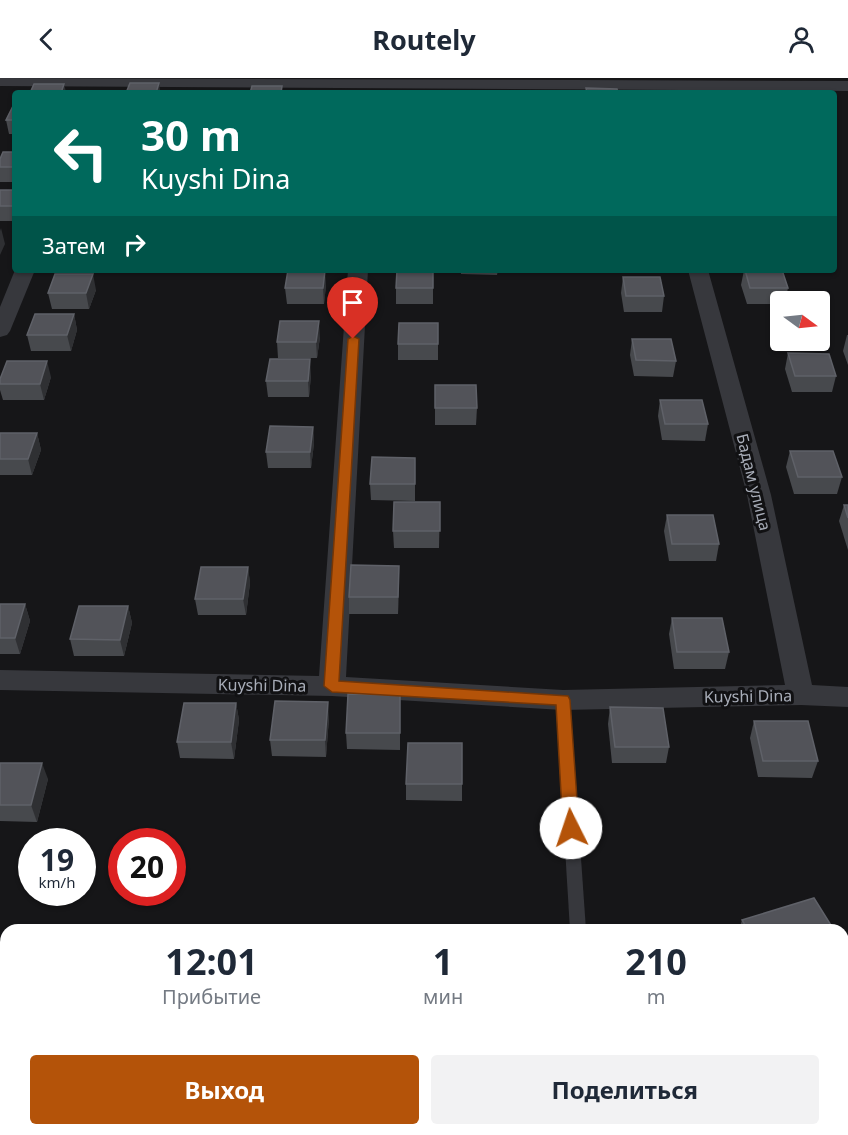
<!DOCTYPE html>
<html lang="ru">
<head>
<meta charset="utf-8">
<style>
  body { margin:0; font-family:"Noto Sans",sans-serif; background:#f2f2f3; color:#1f2937; height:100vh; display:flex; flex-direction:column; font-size:22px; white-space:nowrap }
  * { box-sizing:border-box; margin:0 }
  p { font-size:20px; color:#747a83 }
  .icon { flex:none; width:33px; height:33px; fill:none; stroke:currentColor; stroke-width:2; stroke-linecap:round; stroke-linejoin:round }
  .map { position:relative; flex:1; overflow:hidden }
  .sheet { position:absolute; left:0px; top:846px; width:849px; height:212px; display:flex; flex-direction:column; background:#fff; border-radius:18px 18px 0 0; box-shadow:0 2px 4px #0004 }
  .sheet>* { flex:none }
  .banner { position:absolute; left:12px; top:12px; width:825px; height:183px; border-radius:6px; box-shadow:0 2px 4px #0004; background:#00695c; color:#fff; overflow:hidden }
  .needle { width:39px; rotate:105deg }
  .tools { position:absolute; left:770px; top:213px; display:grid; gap:12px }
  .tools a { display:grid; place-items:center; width:60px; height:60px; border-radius:6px; background:#fff; box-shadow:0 2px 4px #0004; font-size:30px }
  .speed { position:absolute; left:18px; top:750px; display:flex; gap:12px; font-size:30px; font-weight:700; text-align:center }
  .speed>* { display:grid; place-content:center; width:78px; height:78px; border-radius:50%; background:#fff; box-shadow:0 2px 4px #0004; line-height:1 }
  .speed small { font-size:15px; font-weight:400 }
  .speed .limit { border:9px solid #d22; background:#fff; color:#111 }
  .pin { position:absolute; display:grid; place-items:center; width:51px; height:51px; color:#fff; margin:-62px -26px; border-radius:50% 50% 50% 0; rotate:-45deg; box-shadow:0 0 6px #0007 }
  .pin .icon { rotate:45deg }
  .me { position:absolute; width:66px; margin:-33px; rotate:356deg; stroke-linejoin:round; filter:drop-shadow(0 0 4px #0008) }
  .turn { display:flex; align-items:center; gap:21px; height:126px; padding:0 30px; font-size:27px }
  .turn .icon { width:78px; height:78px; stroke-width:2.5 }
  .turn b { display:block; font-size:42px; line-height:51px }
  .then { display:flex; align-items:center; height:57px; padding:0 30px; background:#0003; gap:12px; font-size:22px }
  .eta { display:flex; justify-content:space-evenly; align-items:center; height:102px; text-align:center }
  .eta b { font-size:36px; font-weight:700; line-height:42px }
  .action { display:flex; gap:12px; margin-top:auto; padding:12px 30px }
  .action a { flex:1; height:69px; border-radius:6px; background:#b45309; color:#fff; font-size:24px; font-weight:700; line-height:69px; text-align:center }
  .action a+a { background:#f2f2f3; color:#1f2937 }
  header { display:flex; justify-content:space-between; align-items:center; height:78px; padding:0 30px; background:#fff; font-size:27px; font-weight:700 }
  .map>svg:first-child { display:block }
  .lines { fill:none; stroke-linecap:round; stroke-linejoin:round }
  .lane { fill:#37383d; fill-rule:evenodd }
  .street { fill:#37383d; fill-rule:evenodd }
  .wall { fill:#47494d }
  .shaded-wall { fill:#2f3033 }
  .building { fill:#525359; stroke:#5f6168; stroke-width:1.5 }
  .route { fill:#b45309; stroke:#753606; stroke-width:1.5 }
  .labels { text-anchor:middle; stroke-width:6; stroke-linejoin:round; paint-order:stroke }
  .street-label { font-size:16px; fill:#a8adb8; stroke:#111113 }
</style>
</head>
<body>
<header><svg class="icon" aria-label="back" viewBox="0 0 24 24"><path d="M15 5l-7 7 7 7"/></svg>Routely<svg class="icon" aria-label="person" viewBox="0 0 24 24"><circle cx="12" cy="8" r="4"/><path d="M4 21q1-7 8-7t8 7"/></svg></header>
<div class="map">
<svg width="848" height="1057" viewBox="0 0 848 1057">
  <rect width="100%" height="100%" fill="#161618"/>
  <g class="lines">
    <g class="lane">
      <path d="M563,617l5,1 2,4 16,230h-16l-14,-230 2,-4z"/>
      <path d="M658,1052h19l2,5h-19z"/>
    </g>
    <g class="street">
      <path d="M0,0l848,3v10l-848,-5z"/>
      <path d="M15,192h20l-25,61 -3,4 -7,2v-30z"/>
      <path d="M348,192h20l-22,407 217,13 222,-5 -38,-190 -59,-225h20l63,225 41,190 36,2v20l-47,-2 -238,5 -231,-14 -332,-6v-20l319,6z"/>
    </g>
  </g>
  <g class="wall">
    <path d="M15,28v28h-6l-3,-14z"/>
    <path d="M15,74v30h-15v-23z"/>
    <rect x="0" y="112" width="15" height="31"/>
    <path d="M54,192h38l-2,3h-36z"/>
    <path d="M433,192v34h-37v-16z"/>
    <path d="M461,192h37l-1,5 -36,-1z"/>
    <path d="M744,192h38l6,18 -3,14h-5v2h-33l-6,-19z"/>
    <path d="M623,199l41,19 -2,16h-38l-3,-19z"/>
    <path d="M326,207l-2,19h-37l-2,-16z"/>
    <path d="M96,212l-7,19h-37l-4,-16z"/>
    <path d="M74,236l3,16 -6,21h-40l-4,-16z"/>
    <path d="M438,245v37h-40v-16z"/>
    <path d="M847,257h1v30l-5,-14z"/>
    <path d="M320,259l-3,21h-39l-1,-16z"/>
    <path d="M632,261l44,22 -3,16 -39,-1 -4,-21z"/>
    <path d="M788,275l48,23 -4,16h-40l-7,-23z"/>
    <path d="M311,297l-2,22h-41l-2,-16z"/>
    <path d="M51,299l-7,23h-41l-3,-10v-11z"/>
    <path d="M435,307l42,23 -1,17h-41z"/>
    <path d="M660,322l48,24 -3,17 -43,-1 -4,-24z"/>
    <path d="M313,349l1,16 -3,25h-43l-2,-16z"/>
    <path d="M0,355h37l4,17 -9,25h-32z"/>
    <path d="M790,373l52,26 -5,17h-43l-8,-27z"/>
    <path d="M415,380v43l-44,-1 -1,-16z"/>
    <path d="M440,424l-1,46h-45l-1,-17z"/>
    <path d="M844,427h4v45l-9,-29z"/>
    <path d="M667,437l52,29 -3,17h-47l-5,-30z"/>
    <path d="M248,489l2,16 -4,32h-48l-3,-16z"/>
    <path d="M399,504l-1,32h-49v-17z"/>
    <path d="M0,526h25l5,17 -10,33h-20z"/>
    <path d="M128,528l4,17 -8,33h-50l-4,-17z"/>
    <path d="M672,540l57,34 -4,17h-51l-5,-35z"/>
    <path d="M236,625l3,17 -5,39 -54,-1 -3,-16z"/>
    <path d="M610,629l59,40 -3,16h-54l-4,-39z"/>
    <path d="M400,633v39l-53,-1 -1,-16z"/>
    <path d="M329,640l-3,39 -54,-1 -2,-16z"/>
    <path d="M754,643l64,40 -6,17 -54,-1 -8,-39z"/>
    <path d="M0,685l48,16 -11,43 -37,-1z"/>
    <path d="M406,706h56v17l-56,-1z"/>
    <path d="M742,842l92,10h-95z"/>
    <path d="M6,971v61h-1l-5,-10v-30z"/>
  </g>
  <g class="shaded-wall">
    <path d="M159,5l1,7 -1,3h-3z"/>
    <path d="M64,6l2,8 -1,1h-4z"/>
    <path d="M1,150l4,16 -5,11v-24z"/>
    <path d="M325,192l1,15 -2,19 -1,-16z"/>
    <path d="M93,196l3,16 -7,19 -3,-16z"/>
    <path d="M74,236l3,16 -6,21 -4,-16z"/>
    <path d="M319,243l1,16 -3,21 -1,-16z"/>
    <path d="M310,281l1,16 -2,22 -1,-16z"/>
    <path d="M47,283l4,16 -7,23 -4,-16z"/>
    <path d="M313,349l1,16 -3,25 -1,-16z"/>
    <path d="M37,355l4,17 -9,25 -4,-16z"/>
    <path d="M399,488v16l-1,32v-17z"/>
    <path d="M248,489l2,16 -4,32 -3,-16z"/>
    <path d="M25,526l5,17 -10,33 -5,-16z"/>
    <path d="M128,528l4,17 -8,33 -4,-16z"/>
    <path d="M328,624l1,16 -3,39 -1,-17z"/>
    <path d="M236,625l3,17 -5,39 -3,-17z"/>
    <path d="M42,685l6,16 -11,43 -6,-17z"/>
    <path d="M848,885v12l-1,2 -4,1v-13z"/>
  </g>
  <g class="building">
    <path d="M130,5h29l-3,10h-30z"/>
    <path d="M34,6h30l-3,9h-31z"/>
    <path d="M252,8h30l-1,7h-31z"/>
    <path d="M586,10l31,1 1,4h-31z"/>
    <path d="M13,28h2v14h-9z"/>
    <path d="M3,74h12v15h-15v-8z"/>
    <rect x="0" y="112" width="15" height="16"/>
    <path d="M288,192h37l-2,18h-38z"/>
    <path d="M397,192h36v18h-37z"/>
    <path d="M745,192h37l6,18h-38z"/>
    <path d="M55,196h38l-7,19h-38z"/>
    <path d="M623,199h37l4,19h-38z"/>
    <path d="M35,236h39l-7,21h-40z"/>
    <path d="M280,243h39l-3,21h-39z"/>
    <path d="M399,245h39v21h-40z"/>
    <path d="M632,261h39l5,22 -40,-1z"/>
    <path d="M788,275l41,1 7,22h-41z"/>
    <path d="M270,281h40l-2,22h-42z"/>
    <path d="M7,283h40l-7,23h-40v-5z"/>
    <path d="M435,307h41l1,23h-42z"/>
    <path d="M660,322h42l6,24h-43z"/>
    <path d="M270,348l43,1 -3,25h-44z"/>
    <path d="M0,355h37l-9,26h-28z"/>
    <path d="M790,373h43l9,26h-44z"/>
    <path d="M372,379l43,1v26h-45z"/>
    <path d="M394,424h46v29h-47z"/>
    <path d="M844,427h4v13z"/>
    <path d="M667,437h46l6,29h-47z"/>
    <path d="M351,487l48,1 -1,31h-49z"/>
    <path d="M201,489h47l-5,32h-48z"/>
    <path d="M0,526h25l-10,34h-15z"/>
    <path d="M79,528h49l-8,34 -50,-1z"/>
    <path d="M672,540h50l7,34h-52z"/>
    <path d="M348,616l52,1v38h-54z"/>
    <path d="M275,623l53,1 -3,38h-55z"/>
    <path d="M184,625h52l-5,39h-54z"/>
    <path d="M610,629l53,1 6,39h-54z"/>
    <path d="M754,643h54l10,40h-55z"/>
    <path d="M408,665h54v41h-56z"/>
    <path d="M0,685h42l-11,42h-31z"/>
    <path d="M814,820l20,32h-86l-6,-10z"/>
    <path d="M843,866l5,9v10l-5,2z"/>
    <path d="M6,971v40h-6v-19z"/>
  </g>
  <path class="route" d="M353,258l6,3 -20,342 229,15 2,4 9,128 -2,5 -6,2 -6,-2 -2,-5 -7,-123 -224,-13 -8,-6 24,-347z"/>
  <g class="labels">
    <g class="street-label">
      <text transform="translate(754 404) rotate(76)" y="6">Бадам улица</text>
      <text transform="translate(262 607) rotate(1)" y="6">Kuyshi Dina</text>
      <text transform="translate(748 618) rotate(-1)" y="6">Kuyshi Dina</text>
    </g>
  </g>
</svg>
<div class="tools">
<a><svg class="needle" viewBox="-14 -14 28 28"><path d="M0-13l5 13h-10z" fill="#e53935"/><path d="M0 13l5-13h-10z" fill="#747a83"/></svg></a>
</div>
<div class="speed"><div>19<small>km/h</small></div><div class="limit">20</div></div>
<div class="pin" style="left:353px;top:261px;background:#d93025"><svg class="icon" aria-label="arrive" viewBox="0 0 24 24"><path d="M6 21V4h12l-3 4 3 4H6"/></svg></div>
<svg class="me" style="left:571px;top:750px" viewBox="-20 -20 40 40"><circle r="19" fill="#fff"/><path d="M0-13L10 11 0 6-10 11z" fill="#b45309"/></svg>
<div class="banner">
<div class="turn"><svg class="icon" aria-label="left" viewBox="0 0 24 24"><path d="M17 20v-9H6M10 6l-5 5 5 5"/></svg><div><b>30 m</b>Kuyshi Dina</div></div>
<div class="then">Затем<svg class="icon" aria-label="right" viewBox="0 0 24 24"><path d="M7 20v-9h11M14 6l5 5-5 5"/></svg></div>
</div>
<section class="sheet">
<div class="eta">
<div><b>12:01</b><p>Прибытие</p></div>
<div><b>1</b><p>мин</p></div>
<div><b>210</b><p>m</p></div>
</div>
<div class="action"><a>Выход</a><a>Поделиться</a></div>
</section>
</div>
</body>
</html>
